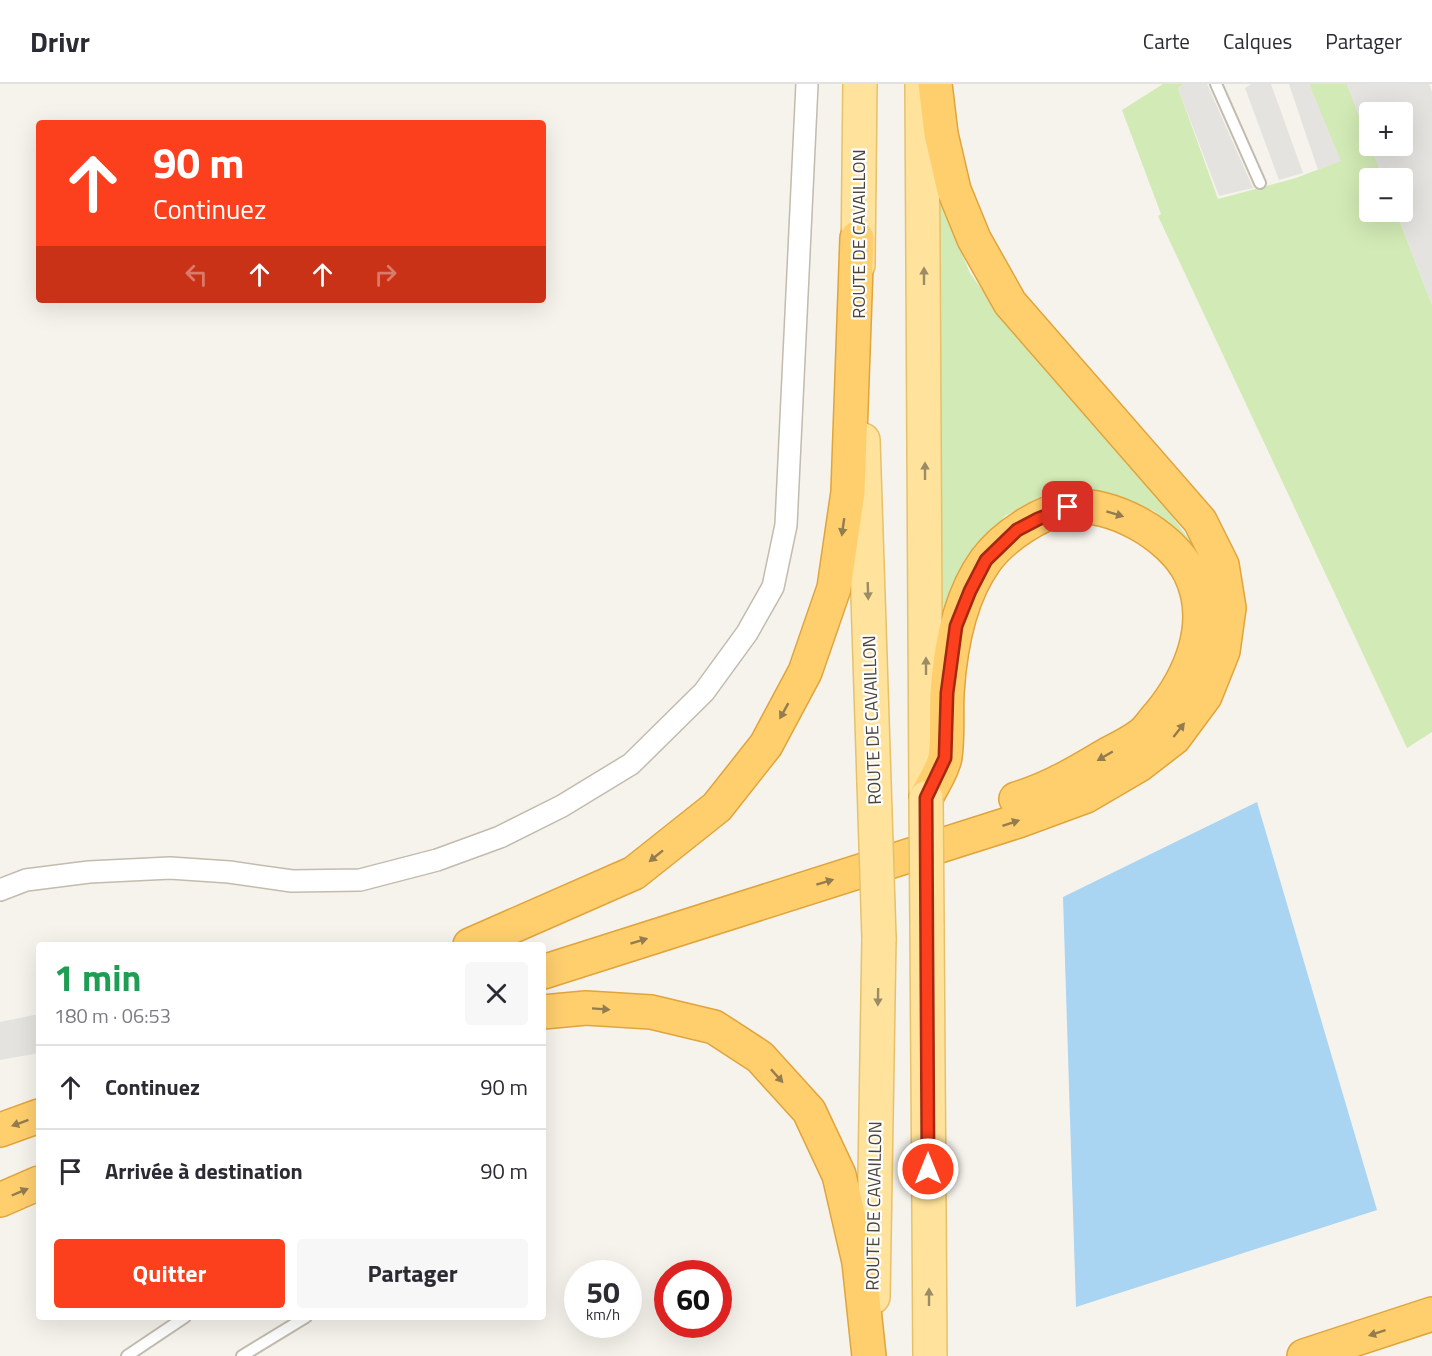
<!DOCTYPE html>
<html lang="fr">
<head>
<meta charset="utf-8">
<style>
  body { margin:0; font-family:"Titillium Web",sans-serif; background:#f7f7f7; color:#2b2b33; height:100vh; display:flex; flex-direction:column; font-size:22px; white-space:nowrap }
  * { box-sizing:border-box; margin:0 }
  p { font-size:20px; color:#7c7c81 }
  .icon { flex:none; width:33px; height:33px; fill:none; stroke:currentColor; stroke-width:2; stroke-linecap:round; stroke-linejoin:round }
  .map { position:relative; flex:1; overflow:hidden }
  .panel { position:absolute; left:36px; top:858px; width:510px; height:378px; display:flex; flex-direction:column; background:#fff; border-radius:6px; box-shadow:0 6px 24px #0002 }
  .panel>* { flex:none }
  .guide { position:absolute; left:36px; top:36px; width:510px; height:183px; border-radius:6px; box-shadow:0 6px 24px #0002; background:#fc3f1d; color:#fff; overflow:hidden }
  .buttons { position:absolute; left:1359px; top:18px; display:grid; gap:12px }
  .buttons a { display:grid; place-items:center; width:54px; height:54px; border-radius:6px; background:#fff; box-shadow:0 6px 24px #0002; font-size:30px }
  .speed { position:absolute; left:564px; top:1176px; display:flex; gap:12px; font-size:30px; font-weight:700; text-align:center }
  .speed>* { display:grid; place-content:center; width:78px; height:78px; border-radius:50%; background:#fff; box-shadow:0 6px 24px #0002; line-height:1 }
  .speed small { font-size:15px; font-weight:400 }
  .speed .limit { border:9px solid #d22; background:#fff; color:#111 }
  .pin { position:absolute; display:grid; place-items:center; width:51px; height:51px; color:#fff; margin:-26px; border-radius:12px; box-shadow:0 3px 9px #0006 }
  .me { position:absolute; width:66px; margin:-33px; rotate:0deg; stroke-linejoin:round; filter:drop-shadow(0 0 4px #0008) }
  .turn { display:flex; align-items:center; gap:21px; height:126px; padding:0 18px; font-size:27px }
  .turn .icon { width:78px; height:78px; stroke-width:2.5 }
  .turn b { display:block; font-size:42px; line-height:51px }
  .lanes { display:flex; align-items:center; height:57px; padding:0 18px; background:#0003; justify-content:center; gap:30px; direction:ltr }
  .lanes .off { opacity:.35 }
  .round { display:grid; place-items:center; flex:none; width:63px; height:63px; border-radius:6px; background:#f7f7f7 }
  .summary { display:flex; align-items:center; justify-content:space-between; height:102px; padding:0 18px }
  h1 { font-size:36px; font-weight:700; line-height:45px; color:#1e9e55 }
  .primary-button { display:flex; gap:12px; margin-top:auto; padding:12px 18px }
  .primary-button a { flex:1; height:69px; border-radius:6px; background:#fc3f1d; color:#fff; font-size:24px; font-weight:700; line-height:69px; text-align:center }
  .primary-button a+a { background:#f7f7f7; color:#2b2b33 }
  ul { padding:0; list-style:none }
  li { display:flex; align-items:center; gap:18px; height:84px; padding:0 18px; border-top:2px solid #e1e1e2 }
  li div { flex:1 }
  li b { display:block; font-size:22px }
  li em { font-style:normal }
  header { display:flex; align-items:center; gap:36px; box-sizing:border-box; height:84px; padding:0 30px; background:#fff; border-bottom:2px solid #e1e1e2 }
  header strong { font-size:28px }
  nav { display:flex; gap:33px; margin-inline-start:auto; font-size:21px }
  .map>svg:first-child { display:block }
  .green { fill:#d2eab5 }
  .parking { fill:#e5e3e0 }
  .water { fill:#a9d4f2 }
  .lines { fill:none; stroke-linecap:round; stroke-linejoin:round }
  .service-casing { stroke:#c2bbae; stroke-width:14 }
  .minor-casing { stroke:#c2bbae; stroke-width:24 }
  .primary-casing { stroke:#e6c16a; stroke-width:36 }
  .motorway-casing { stroke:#e0a43c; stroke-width:36 }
  .service { stroke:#fff; stroke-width:10 }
  .minor { stroke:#fff; stroke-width:21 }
  .primary { stroke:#ffe39c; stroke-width:33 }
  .motorway { stroke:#ffcf6e; stroke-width:33 }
  .primary-bridge-casing { stroke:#e6c16a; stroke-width:36; stroke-linecap:butt }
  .primary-bridge { stroke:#ffe39c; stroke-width:33 }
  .oneway { fill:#9c8c66 }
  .oneway2 { fill:#937c4e }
  .route-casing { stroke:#a42913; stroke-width:15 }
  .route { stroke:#fc3f1d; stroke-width:10 }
  .labels { text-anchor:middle; stroke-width:4.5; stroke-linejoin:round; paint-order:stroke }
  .street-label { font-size:18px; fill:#4b4439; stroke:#fff }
</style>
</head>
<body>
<header>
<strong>Drivr</strong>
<nav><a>Carte</a><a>Calques</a><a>Partager</a></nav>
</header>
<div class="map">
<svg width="1432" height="1272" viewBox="0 0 1432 1272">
  <rect width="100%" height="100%" fill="#f6f3ec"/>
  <g class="green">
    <path d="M1163,0h21l-6,4 40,111 78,-21 44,-17 -31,-77h38l36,94h-13v34h26l36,93v427l-25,16 -249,-532 3,-2 -39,-104z"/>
    <path d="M936,109l34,80 32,45 145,164 47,64 -40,-35 -63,-21 -46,4 -40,22 -40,46 -20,44 -7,6z"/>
  </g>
  <g class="parking">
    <path d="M1185,0h22l46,104 -34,8 -41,-108z"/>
    <path d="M1251,0h20l32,89 -24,7 -34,-92z"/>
    <path d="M1289,0h20l32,77 -23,9z"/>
    <path d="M1347,0h82l3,8v213l-36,-93h6v-34h-19l-13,-32h32v-34h-32l-1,31z"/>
    <path d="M39,930v39l-39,7v-38z"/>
  </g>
  <path class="water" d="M1257,718l120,408 -301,97 -13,-410z"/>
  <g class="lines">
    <defs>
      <g id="service">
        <path d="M1216,0l44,99"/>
        <path d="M127,1272l58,-39"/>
        <path d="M242,1272l64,-39"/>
      </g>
      <path id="minor" d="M0,806l26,-10 63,-8 81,-4 59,4 63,9 68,-1 77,-20 63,-23 62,-31 69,-42 73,-72 43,-59 26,-46 13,-62 21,-441"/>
      <g id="primary">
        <path d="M922,0l4,714"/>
        <path d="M858,181l2,-181"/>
        <path d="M863,356l11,342"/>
        <path d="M927,841l3,431"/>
        <path d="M873,1213l6,-359"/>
      </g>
      <g id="motorway">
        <path d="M926,714c6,-13 17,-28 19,-41 3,-21 1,-43 2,-64 3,-45 12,-96 39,-133 17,-23 54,-48 83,-53 42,-6 102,28 121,66 24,49 1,103 -31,142 -6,6 -11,15 -18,20 -9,7 -21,13 -31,18 -30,18 -60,36 -94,46"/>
        <path d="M470,861l164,-72 83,-66 49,-62 39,-73 29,-84 14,-96 9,-254"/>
        <path d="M543,888l475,-151 68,-25 53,-31 35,-27 31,-42 18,-45 6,-43 -7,-43 -22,-44 -190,-218 -36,-64 -20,-49 -13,-56 -6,-50"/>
        <path d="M543,928l43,-4 65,4 63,15 46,30 49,54 30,64 20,87 10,94"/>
        <path d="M0,1046l39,-14"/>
        <path d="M0,1116l39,-17"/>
        <path d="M1304,1272l128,-42"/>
      </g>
    </defs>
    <use href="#service" class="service-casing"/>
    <use href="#minor" class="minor-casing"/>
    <use href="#primary" class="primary-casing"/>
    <use href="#motorway" class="motorway-casing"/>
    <use href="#service" class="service"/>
    <use href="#minor" class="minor"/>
    <use href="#primary" class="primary"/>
    <use href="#motorway" class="motorway"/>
    <defs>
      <g id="primary-bridge">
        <path d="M874,698l5,156"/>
        <path d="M926,714l1,127"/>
      </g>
    </defs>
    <use href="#primary-bridge" class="primary-bridge-casing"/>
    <use href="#primary-bridge" class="primary-bridge"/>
  </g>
  <defs><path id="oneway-solid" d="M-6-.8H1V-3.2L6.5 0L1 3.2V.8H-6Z" transform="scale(1.5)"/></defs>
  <g class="oneway">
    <use href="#oneway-solid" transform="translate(924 192) rotate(-90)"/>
    <use href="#oneway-solid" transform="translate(925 387) rotate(-90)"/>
    <use href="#oneway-solid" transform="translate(868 507) rotate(88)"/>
    <use href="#oneway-solid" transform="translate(926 582) rotate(-90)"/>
    <use href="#oneway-solid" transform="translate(878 913) rotate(91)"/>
    <use href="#oneway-solid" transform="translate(929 1213) rotate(-90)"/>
  </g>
  <g class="oneway2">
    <use href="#oneway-solid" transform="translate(1115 430) rotate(17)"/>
    <use href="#oneway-solid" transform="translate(843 443) rotate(98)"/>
    <use href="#oneway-solid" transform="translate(784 627) rotate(119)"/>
    <use href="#oneway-solid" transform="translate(1179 646) rotate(-52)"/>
    <use href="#oneway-solid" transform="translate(1105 672) rotate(150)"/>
    <use href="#oneway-solid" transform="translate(1011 739) rotate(-18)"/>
    <use href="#oneway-solid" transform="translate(656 772) rotate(141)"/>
    <use href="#oneway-solid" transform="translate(825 798) rotate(-17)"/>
    <use href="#oneway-solid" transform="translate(639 857) rotate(-17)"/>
    <use href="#oneway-solid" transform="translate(601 925) rotate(4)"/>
    <use href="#oneway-solid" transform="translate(777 992) rotate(48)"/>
    <use href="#oneway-solid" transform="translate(20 1039) rotate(160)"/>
    <use href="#oneway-solid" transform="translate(20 1108) rotate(-23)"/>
    <use href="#oneway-solid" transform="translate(1377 1249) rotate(162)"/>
  </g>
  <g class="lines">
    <defs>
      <path id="route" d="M928,1085l-2,-371 19,-40 2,-65 9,-67 14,-35 16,-31 31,-30 21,-11 30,-12"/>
    </defs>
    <use href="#route" class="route-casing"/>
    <use href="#route" class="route"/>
  </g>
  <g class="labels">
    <g class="street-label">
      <text transform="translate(859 150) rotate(-90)" y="6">ROUTE DE CAVAILLON</text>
      <text transform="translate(872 636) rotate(-92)" y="6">ROUTE DE CAVAILLON</text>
      <text transform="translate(874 1122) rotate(-89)" y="6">ROUTE DE CAVAILLON</text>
    </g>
  </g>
</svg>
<div class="buttons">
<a>+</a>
<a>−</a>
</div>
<div class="speed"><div>50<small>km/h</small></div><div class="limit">60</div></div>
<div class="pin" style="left:1068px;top:423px;background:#d93025"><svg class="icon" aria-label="arrive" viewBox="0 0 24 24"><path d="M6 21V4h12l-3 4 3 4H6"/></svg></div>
<svg class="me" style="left:928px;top:1085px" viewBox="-20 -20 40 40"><circle r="17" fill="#fc3f1d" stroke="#fff" stroke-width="3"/><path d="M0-11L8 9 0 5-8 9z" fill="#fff"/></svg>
<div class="guide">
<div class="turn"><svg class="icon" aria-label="ahead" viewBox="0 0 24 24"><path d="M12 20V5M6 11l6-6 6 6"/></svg><div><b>90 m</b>Continuez</div></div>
<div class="lanes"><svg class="icon off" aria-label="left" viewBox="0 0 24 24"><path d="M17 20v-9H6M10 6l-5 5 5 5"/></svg><svg class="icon" aria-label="ahead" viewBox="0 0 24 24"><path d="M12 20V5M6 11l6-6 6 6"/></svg><svg class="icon" aria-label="ahead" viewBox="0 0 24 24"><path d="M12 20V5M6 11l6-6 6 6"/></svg><svg class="icon off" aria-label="right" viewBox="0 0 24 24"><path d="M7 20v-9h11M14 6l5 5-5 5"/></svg></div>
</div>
<section class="panel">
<div class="summary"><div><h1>1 min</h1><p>180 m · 06:53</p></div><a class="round"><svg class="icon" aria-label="close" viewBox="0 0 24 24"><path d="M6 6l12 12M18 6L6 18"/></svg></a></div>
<ul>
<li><svg class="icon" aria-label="ahead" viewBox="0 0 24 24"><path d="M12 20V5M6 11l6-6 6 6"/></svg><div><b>Continuez</b></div><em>90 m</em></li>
<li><svg class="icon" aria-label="arrive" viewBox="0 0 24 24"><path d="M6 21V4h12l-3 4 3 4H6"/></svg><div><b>Arrivée à destination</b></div><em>90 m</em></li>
</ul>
<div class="primary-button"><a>Quitter</a><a>Partager</a></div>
</section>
</div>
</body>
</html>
